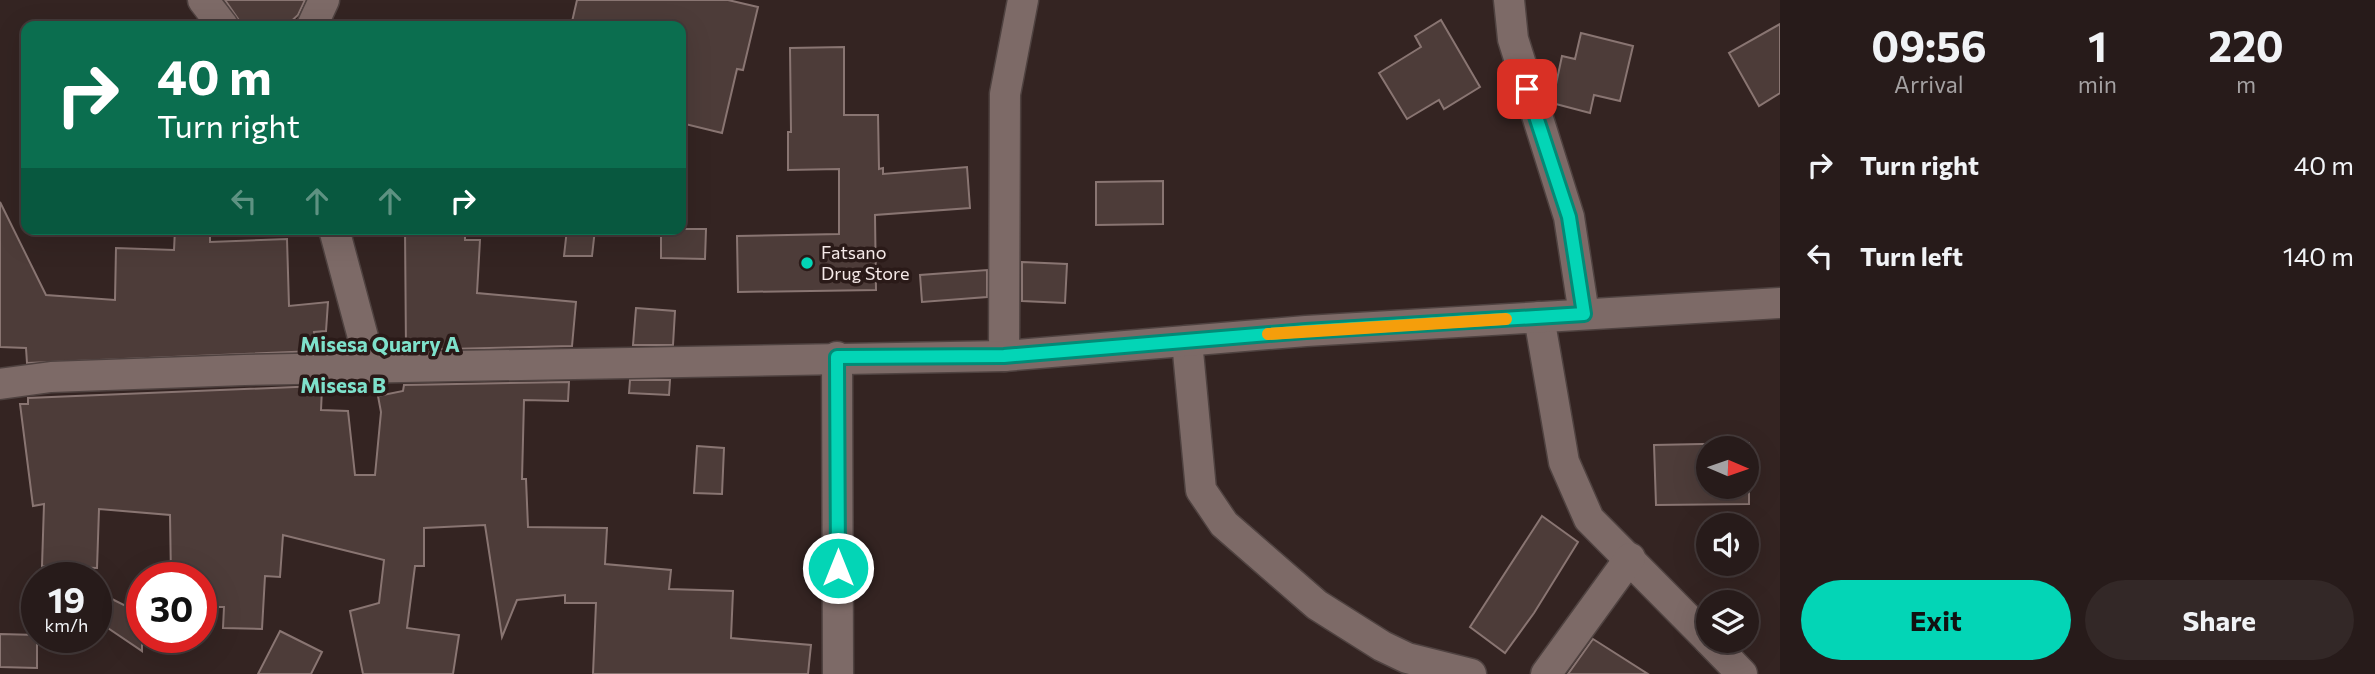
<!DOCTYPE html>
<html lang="en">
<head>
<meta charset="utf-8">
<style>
  body { margin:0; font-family:Commissioner,sans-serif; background:#332827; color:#f1f3f6; height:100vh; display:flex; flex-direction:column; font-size:26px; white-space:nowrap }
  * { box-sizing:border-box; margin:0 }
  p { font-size:23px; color:#a4a1a2 }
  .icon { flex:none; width:38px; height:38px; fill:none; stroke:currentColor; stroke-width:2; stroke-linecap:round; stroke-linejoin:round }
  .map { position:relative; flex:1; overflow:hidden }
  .panel { display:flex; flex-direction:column; background:#271b1a; width:595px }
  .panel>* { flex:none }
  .top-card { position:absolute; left:21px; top:21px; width:665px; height:214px; border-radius:14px; box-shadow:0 7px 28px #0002,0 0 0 2px #433939; background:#0b6e4f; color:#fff; overflow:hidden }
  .needle { width:46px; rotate:92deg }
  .buttons { position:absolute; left:1696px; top:436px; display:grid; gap:14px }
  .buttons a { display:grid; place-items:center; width:63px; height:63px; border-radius:50%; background:#271b1a; box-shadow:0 7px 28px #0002,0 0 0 2px #433939; font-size:35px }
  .speed { position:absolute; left:21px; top:562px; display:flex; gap:14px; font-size:35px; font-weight:700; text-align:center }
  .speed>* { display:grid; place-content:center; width:91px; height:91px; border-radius:50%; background:#271b1a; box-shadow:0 7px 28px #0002,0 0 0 2px #433939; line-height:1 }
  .speed small { font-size:18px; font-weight:400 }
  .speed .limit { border:10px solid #d22; background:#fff; color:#111 }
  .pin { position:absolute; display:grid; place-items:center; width:60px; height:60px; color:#fff; margin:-30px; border-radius:14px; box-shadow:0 4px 10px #0006 }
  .me { position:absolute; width:77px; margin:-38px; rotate:0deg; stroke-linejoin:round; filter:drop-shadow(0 0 5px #0008) }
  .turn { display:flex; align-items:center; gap:24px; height:147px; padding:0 21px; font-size:32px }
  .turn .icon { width:91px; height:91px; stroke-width:2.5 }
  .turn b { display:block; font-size:49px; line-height:60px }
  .lanes { display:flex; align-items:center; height:66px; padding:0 21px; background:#0003; justify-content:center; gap:35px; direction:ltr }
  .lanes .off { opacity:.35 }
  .eta { display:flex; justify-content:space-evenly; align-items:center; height:119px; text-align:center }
  .eta b { font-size:42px; font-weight:700; line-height:49px }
  .primary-button { display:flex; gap:14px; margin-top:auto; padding:14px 21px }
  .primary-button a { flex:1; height:80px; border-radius:42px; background:#03d5b6; color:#111; font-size:28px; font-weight:700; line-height:80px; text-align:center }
  .primary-button a+a { background:#332827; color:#f1f3f6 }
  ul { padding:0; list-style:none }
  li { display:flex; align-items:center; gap:21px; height:91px; padding:0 21px }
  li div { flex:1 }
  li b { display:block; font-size:26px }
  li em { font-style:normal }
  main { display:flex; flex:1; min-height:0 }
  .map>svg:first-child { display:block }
  .building { fill:#4d3c39; stroke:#897572; stroke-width:2; fill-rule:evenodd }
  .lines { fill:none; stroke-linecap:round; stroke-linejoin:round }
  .minor-casing { stroke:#4f4240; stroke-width:33 }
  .minor { stroke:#7d6a67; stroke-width:30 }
  .route-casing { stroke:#028a76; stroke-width:18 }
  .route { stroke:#03d5b6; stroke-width:12 }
  .slow { stroke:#f59e0b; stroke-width:12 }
  .poi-dot { fill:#03d5b6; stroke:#2a1a18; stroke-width:2.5 }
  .labels { text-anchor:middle; stroke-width:7; stroke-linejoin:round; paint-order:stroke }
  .poi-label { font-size:18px; fill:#f5e9e8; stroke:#2a1a18; text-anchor:start }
  .quarter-label { font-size:21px; font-weight:bold; fill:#7ee1cb; stroke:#2a1a18 }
</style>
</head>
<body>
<main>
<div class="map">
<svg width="1780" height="674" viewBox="0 0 1780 674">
  <rect width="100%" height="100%" fill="#342422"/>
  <g class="building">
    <path d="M225,0h80l-7,15 -12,11h-43z"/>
    <path d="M577,0h151l30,7 -15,63 -6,-1 -15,64 -41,-10v-97h-110z"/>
    <path d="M1441,20l39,67 -36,22 -5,-9 -32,19 -28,-46 42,-26 -6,-11z"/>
    <path d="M1780,24v69l-21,13 -30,-53z"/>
    <path d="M1581,33l52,13 -13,55 -26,-6 -4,18 -38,-10 10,-47 13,3z"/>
    <path d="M844,47v68h34l1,54 4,-1v6l84,-7 3,41 -95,7 1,75 -138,2 -1,-56 102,-2v-65l-51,1v-38h3l-1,-84z"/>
    <path d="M1163,181v43l-67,1v-43z"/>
    <path d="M0,202l46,93 69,5 1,-52 58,2 1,-21h35v13l77,-3 2,67 39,-4 -2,29 -12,1 2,19 -289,12 -1,-15 -26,-1z"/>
    <path d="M405,229h60v11h15l-3,53 99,9 -4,44 -166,4z"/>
    <path d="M567,229h28l-3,27h-28z"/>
    <path d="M661,229h45l-1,30 -44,-1z"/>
    <path d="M1022,262l45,2 -2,39 -43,-2z"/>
    <path d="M987,270v27l-65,5 -2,-27z"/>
    <path d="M636,308l39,3 -2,34h-40z"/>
    <path d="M630,380h40l-1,15 -40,-2z"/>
    <path d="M569,382l-1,19 -44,-1 -2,79h4l2,48 79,1 -2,36 66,6 -2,19 64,2 -2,47 80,7 -3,29h-215l3,-71h-31v-8l-48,5 -15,37 -17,-112 -61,3v38h-9l-8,62 52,7 -6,39h-90l-13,-63 29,-8 5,-43 -101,-25 -3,42 -15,-1 -3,53 -39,-1 1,-21h-23v-29h-30l-1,-63 -71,-6 -2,59 -55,-2 2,-62 -11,2 -13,-102h8v-6l291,-12 3,2 -1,22 27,1 7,64h20l6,-63 -3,-16 25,-5 1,-6z"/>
    <path d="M1749,443v61l-93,1 -2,-60zM1708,448h38v38h-38z"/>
    <path d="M697,446l27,2 -2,46 -28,-1z"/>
    <path d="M1542,516l36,26 -44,71 -29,40 -35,-26z"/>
    <path d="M96,591l46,23v37l-46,-31z"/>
    <path d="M280,631l42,21 -11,22h-53z"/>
    <path d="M0,634l37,1v33l-37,-1z"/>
    <path d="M1593,639l55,35h-80z"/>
  </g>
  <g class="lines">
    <defs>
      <g id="minor">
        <path d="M203,0l20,26"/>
        <path d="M1509,0l4,39 56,178 15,97"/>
        <path d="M312,26l12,-26"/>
        <path d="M334,229l37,138"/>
        <path d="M1539,317l25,145 25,57 119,120"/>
        <path d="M1187,341l14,149 23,34 93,81 65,41 25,12 64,16"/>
        <path d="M1004,356l1,-262 18,-94"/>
        <path d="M837,357l1,317"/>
        <path d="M0,384l51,-7 193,-7 760,-14 302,-25 474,-28"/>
        <path d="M1709,640l33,34"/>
        <path d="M1546,674l84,-116"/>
      </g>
    </defs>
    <use href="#minor" class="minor-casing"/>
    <use href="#minor" class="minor"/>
  </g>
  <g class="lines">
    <defs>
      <path id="route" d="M838,568l-1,-211 167,-1 302,-25 278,-17 -15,-97 -42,-128"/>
    </defs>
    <use href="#route" class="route-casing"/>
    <use href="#route" class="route"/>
    <path class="slow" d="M1268,334l238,-15"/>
  </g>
  <circle class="poi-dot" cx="807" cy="263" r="7"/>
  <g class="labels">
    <g class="poi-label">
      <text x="821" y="259">Fatsano<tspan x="821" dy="21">Drug Store</tspan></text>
    </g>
    <g class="quarter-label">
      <text x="380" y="352">Misesa Quarry A</text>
      <text x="343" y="393">Misesa B</text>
    </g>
  </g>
</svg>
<div class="buttons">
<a><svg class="needle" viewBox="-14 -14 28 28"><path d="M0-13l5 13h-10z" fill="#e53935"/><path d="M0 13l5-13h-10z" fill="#a4a1a2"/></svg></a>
<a><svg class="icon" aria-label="sound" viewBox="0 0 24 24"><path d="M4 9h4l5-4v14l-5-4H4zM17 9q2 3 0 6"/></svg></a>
<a><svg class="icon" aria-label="layers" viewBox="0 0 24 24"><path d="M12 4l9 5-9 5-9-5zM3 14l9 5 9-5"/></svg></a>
</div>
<div class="speed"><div>19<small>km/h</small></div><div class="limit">30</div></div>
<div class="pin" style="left:1527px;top:89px;background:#d93025"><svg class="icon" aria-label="arrive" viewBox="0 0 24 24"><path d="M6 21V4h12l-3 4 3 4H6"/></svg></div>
<svg class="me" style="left:838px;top:568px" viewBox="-20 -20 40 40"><circle r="17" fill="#03d5b6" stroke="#fff" stroke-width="3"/><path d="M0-11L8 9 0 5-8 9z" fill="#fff"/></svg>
<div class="top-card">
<div class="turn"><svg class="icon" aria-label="right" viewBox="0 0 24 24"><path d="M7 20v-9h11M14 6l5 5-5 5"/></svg><div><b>40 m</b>Turn right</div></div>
<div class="lanes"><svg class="icon off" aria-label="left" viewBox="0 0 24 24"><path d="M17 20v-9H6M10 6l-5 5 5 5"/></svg><svg class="icon off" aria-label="ahead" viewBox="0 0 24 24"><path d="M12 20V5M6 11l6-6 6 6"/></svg><svg class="icon off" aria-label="ahead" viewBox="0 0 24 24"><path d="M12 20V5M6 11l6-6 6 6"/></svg><svg class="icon" aria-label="right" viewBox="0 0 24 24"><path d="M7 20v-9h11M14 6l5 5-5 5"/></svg></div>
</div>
</div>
<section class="panel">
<div class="eta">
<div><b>09:56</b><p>Arrival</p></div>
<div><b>1</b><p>min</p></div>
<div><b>220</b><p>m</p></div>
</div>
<ul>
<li><svg class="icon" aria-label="right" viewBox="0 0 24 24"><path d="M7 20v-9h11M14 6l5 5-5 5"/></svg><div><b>Turn right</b></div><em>40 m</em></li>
<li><svg class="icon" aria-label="left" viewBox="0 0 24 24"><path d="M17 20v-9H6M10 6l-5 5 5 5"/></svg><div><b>Turn left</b></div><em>140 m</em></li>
</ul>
<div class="primary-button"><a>Exit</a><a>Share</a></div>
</section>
</main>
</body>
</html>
